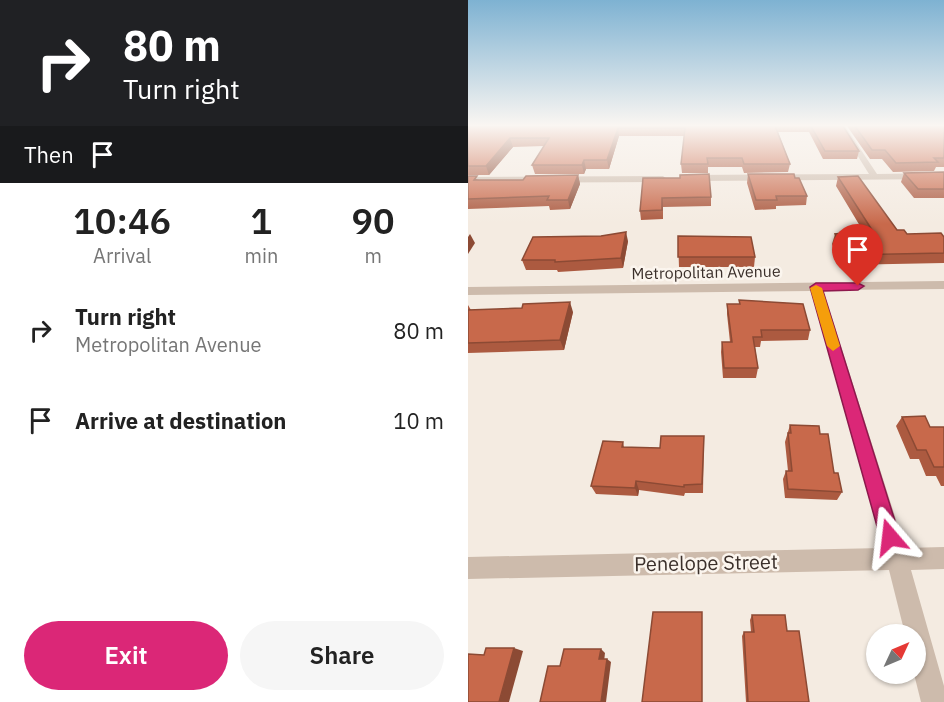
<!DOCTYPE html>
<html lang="en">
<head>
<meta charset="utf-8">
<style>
  body { margin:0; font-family:"IBM Plex Sans",sans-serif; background:#f6f6f6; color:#222; height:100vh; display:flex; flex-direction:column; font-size:22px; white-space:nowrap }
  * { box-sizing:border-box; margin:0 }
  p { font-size:20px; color:#767676 }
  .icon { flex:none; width:33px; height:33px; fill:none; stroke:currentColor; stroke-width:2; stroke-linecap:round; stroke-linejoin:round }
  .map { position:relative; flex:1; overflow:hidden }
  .panel { display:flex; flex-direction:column; background:#fff; width:468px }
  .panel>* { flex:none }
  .guide { background:#202124; color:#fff; overflow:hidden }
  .needle { width:39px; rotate:46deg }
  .controls { position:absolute; left:398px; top:624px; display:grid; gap:12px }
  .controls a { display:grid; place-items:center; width:60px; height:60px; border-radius:50%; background:#fff; box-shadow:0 2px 4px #0004; font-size:30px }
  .pin { position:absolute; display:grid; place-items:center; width:51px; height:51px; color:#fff; margin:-62px -26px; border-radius:50% 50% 50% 0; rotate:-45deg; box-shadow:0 0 6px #0007 }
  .pin .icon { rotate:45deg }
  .me { position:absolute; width:66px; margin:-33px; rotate:343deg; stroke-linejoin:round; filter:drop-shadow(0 0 4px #0008) }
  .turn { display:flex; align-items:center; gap:21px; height:126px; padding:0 24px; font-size:27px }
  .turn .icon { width:78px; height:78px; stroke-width:2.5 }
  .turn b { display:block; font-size:42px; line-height:51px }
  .then { display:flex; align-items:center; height:57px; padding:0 24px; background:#0003; gap:12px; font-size:22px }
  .eta { display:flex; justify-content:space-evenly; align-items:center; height:102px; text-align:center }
  .eta b { font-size:36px; font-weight:600; line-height:42px }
  .primary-button { display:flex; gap:12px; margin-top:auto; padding:12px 24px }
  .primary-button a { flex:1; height:69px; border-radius:36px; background:#db2777; color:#fff; font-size:24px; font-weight:600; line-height:69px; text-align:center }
  .primary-button a+a { background:#f6f6f6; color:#222 }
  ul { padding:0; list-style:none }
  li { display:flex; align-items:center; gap:18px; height:90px; padding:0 24px }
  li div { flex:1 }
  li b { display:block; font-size:22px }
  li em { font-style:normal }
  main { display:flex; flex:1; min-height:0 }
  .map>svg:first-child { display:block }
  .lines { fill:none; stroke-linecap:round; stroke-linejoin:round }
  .minor { fill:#cdbbac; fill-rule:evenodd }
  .wall { fill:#ac5a40 }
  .shaded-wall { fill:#8c4a34 }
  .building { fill:#c8694b; stroke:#8c4a34; stroke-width:1.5 }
  .route { fill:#db2777; stroke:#8e194d; stroke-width:1.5 }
  .slow { fill:#f59e0b }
  .labels { text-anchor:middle; stroke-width:5; stroke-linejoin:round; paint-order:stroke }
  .street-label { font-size:16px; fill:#3b302b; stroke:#fbf5ee }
  .near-street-label { font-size:20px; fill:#3b302b; stroke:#fbf5ee }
</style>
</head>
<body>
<main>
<section class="panel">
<div class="guide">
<div class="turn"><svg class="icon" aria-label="right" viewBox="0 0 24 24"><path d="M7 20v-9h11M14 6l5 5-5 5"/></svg><div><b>80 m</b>Turn right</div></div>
<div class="then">Then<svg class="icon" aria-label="arrive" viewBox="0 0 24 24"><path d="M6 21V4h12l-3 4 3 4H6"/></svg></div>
</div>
<div class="eta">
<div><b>10:46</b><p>Arrival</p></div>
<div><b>1</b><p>min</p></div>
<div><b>90</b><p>m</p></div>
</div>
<ul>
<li><svg class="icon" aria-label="right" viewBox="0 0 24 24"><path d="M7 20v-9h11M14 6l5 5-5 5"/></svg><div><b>Turn right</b><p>Metropolitan Avenue</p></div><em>80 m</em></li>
<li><svg class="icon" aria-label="arrive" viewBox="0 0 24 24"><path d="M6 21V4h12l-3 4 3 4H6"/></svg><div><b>Arrive at destination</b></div><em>10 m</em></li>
</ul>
<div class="primary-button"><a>Exit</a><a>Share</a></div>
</section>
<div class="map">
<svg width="476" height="702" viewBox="0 0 476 702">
  <rect width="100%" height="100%" fill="#f4ebe1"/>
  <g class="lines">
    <g class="minor">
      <path d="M371,126h6l32,48 67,-1v6l-254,2 -4,-3 4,-3 179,-1z"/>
      <path d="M0,177l195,-1 4,3 -4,3 -195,1z"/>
      <path d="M476,281v8l-121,1 82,258 39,-1v22l-33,1 33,116v16h-23l-7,-28 1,-40h-10l-16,-64 -421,9v-22l415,-9 -72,-257 -343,4v-8z"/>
    </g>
  </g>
  <g class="wall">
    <path d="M0,126h375l16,25 -2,8h-34l-14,-27h-31l12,32 -2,8 -44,1 -2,-6h-34v6h-26l-1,-9 3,-28h-65l-10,33h-23l-2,5h-49l-3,-9 12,-19 -31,1 -24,28h-21z"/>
    <path d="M379,126h97v41h-8l-2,4 -41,1 -11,-13h-12z"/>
    <path d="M476,172v26h-30l-13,-16 3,-9z"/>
    <path d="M280,174l47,4 12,18 -1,9 -30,1v3l-21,1 -8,-27z"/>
    <path d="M110,175l2,9 -10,25 -20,1 -1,-4 -81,3v-33l11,4h44z"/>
    <path d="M370,177l59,53 10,4 37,3v26l-102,2 -10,-21 3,-10 28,-3 -27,-45z"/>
    <path d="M175,178l68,19v9l-48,1v12l-22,1 -1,-9z"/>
    <path d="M210,236l77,21 -1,10h-75z"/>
    <path d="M160,241l-5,27 -65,4 -1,-2h-31l-4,-10z"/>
    <path d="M271,300l71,30 -2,10 -47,1 -1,6h-5l3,21 -2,10h-33l-2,-26 1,-10h8l-3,-28v-10h12z"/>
    <path d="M0,305l3,5 102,2 -9,38 -96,3z"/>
    <path d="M434,417l28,10h14v59h-3l-5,-10h-10l-7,-17h-9l-14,-33z"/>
    <path d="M322,425l30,9 22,58 -5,8 -52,-2 -2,-19 3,-8h2l-3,-29z"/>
    <path d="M236,436l-1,57h-18l-1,3 -45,-6 -1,6 -42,-2 -5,-8 32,-44 1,5 36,1z"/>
    <path d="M284,615l35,16 22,71h-63l-4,-66 2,-4h7l-1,-12z"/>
  </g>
  <g class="shaded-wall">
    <path d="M150,128l1,8 -10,33 -2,-9z"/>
    <path d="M42,138l3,9 -24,28 -3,-9z"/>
    <path d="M116,160l2,9 -2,5 -2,-9z"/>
    <path d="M110,175l2,9 -10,25 -2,-9z"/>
    <path d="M158,232l2,9 -5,27 -2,-10z"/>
    <path d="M2,234l5,9 -7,11v-17z"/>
    <path d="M102,302l3,10 -9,38 -4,-10z"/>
    <path d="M168,481l3,9 -1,6 -3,-8z"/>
    <path d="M46,648l9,3 -14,51h-10z"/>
    <path d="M133,649l4,4 -1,9 -5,-3z"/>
    <path d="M139,659l4,3 -5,40h-5z"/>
  </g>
  <g class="building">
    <path d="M0,126h307l15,38h-46l-2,-6h-35l1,6h-27l4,-36h-67l-11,32h-23l-2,5h-50l17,-27h-39l-24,28h-18z"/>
    <path d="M343,126h32l16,25h-34z"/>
    <path d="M387,126h89v32h-10l4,4 -42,1 -11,-13h-13z"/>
    <path d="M476,172v17h-26l-14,-16z"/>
    <path d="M241,174l2,23 -49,1v12l-22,1 3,-33h37v-3z"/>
    <path d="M280,174h46l1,4h4l8,18h-31l1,4h-21z"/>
    <path d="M110,175l-10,25h-21l2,-4 -81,3v-23h9l-3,4h49l3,-4z"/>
    <path d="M390,176l39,54h7l3,4 34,-1 3,4v16l-99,2 -10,-21 37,-4 -34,-53z"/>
    <path d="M158,232l-5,26 -66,4v-2h-33l11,-23 68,-1z"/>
    <path d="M210,236l73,1 4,20h-77z"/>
    <path d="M271,300l64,4 7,26h-49l1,7h-9l5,31h-34l-2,-26h10l-5,-38h13z"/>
    <path d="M102,302l-10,38 -92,3v-33l54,-2 1,-4z"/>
    <path d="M457,416l5,11h14v40h-10l-8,-17h-9l-15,-33z"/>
    <path d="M322,425l29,1 1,8h8l6,39h4l4,19 -54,-3 -2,-18h6l-4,-38h3z"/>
    <path d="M193,436h43l-2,48 -18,1v2l-48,-6 -1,7 -44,-2 12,-45 20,1 -1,5 38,1z"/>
    <path d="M185,612h49v90h-60z"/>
    <path d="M284,615h33l2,16h12l10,71h-61l-4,-70h10z"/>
    <path d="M18,648h28l-15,54h-31v-48l16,1z"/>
    <path d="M96,649h37l-2,10h8l-6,43h-61l8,-36h12z"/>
  </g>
  <linearGradient id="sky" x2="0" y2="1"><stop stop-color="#7eb2d2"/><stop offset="0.56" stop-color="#faf6f2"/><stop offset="1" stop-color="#faf6f2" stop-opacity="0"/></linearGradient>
  <rect width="476" height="224" fill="url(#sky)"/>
  <path class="route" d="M348,283h42l6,3 -6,4 -35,1 77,246 -3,7 -7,2 -7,-2 -3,-7 -70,-250z"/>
  <path class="slow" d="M348,285l6,3 18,58 -7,5 -6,-5 -17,-58z"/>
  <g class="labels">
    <g class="street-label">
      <text transform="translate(238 272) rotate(-1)" y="6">Metropolitan Avenue</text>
    </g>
    <g class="near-street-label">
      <text transform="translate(238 563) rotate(-1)" y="7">Penelope Street</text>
    </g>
  </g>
</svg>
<div class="controls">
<a><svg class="needle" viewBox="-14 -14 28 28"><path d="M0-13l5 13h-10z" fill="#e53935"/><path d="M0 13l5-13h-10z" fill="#767676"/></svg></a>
</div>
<div class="pin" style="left:390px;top:286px;background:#d93025"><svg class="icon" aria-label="arrive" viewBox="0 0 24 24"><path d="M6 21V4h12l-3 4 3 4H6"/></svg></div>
<svg class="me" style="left:422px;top:537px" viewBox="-20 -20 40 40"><path d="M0-17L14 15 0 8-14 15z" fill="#db2777" stroke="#fff" stroke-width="4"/></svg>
</div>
</main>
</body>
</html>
